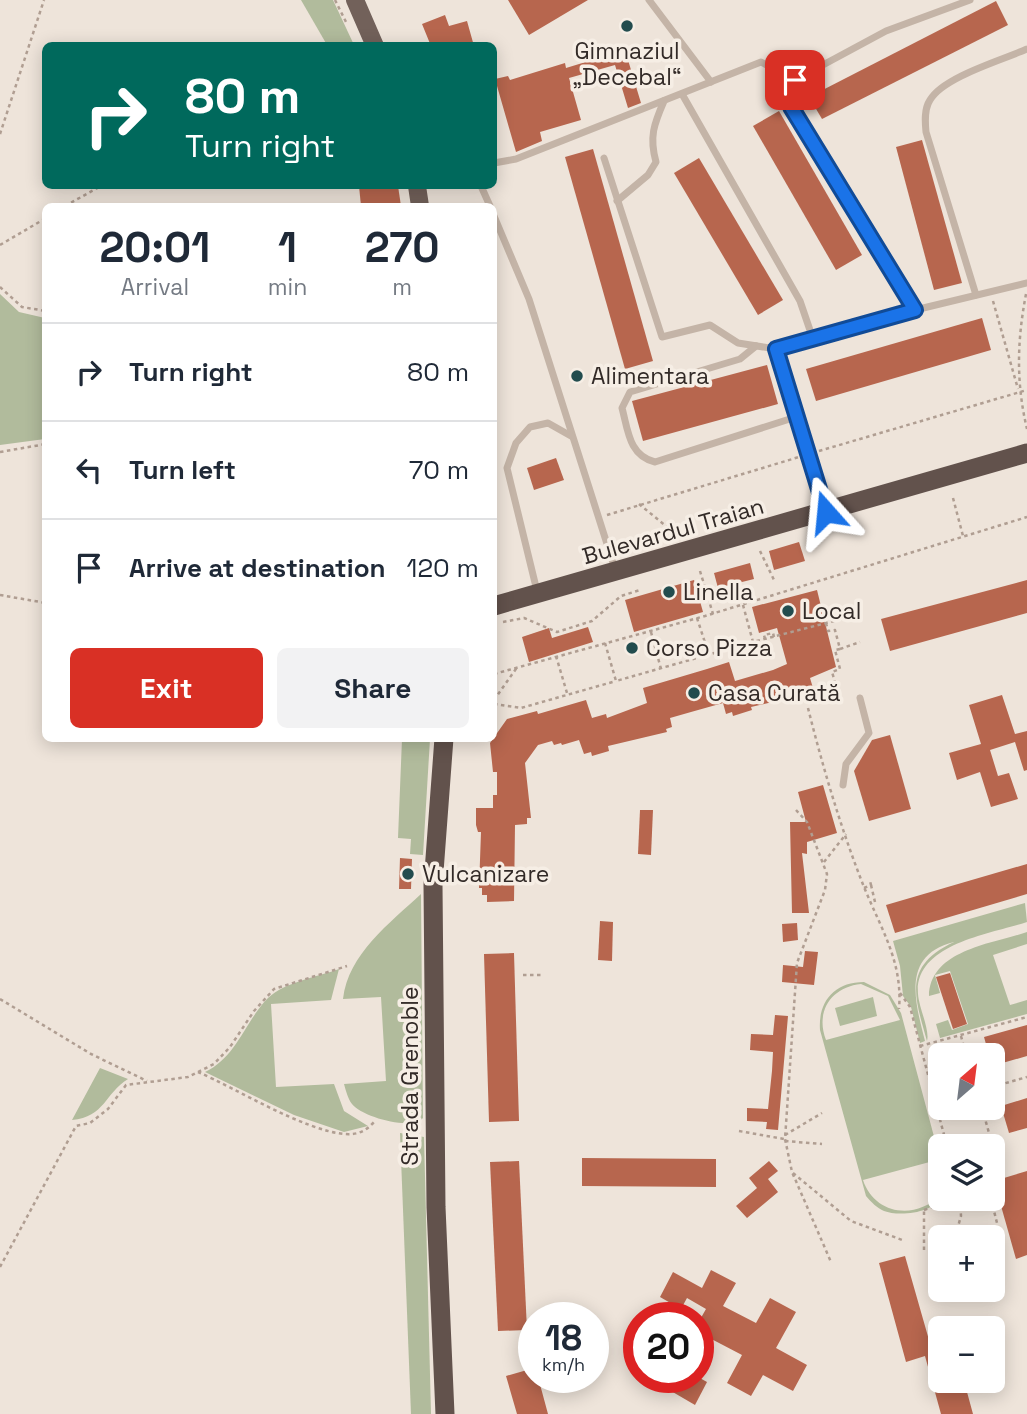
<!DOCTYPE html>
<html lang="en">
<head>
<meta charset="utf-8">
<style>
  body { margin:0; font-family:"Space Grotesk",sans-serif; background:#f2f2f3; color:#1f2937; height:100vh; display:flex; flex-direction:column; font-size:26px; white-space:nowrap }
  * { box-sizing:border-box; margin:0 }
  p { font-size:23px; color:#747a83 }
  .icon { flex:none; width:38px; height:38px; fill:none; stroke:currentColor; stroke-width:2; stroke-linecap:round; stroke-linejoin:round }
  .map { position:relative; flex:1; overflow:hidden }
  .panel { position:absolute; left:42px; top:203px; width:455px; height:539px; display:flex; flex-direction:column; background:#fff; border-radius:10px; box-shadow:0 4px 18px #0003 }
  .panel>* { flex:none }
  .banner { position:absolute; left:42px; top:42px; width:455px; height:147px; border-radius:10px; box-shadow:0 4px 18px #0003; background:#00695c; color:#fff; overflow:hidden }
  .needle { width:46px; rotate:28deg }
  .buttons { position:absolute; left:928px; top:1043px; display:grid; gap:14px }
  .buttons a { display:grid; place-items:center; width:77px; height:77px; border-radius:10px; background:#fff; box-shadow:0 4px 18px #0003; font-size:35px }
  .speed { position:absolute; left:518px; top:1302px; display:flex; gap:14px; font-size:35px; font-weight:700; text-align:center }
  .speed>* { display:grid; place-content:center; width:91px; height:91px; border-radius:50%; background:#fff; box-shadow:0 4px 18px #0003; line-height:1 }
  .speed small { font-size:18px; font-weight:400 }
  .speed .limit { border:10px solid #d22; background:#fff; color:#111 }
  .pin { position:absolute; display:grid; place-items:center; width:60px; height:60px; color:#fff; margin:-30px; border-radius:14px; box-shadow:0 4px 10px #0006 }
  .me { position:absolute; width:77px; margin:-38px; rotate:342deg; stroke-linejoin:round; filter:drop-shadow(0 0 5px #0008) }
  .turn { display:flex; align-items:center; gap:24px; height:147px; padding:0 28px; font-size:32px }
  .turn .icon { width:91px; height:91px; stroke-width:2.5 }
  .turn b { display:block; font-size:49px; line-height:60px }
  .eta { display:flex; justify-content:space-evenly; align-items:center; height:119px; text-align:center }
  .eta b { font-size:42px; font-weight:600; line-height:49px }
  .action { display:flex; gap:14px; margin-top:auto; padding:14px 28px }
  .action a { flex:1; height:80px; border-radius:10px; background:#d93025; color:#fff; font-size:28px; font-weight:600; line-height:80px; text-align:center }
  .action a+a { background:#f2f2f3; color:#1f2937 }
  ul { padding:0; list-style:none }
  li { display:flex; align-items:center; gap:21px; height:98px; padding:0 28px; border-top:2px solid #e0e1e3 }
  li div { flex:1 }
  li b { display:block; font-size:26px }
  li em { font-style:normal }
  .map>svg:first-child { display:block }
  .green { fill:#b1bb9c; fill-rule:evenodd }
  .building { fill:#b7664e }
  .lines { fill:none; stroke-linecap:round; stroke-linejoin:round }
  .path { stroke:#b09e92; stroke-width:2.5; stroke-dasharray:3.5 3.5; stroke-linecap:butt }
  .service { stroke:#c4b4a7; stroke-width:7 }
  .primary { stroke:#72615a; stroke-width:18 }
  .trunk { stroke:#62524c; stroke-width:19 }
  .route-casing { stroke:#114b97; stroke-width:18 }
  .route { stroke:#1a73e8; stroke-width:12 }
  .poi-dot { fill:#224c4e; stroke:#f6eee5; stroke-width:2.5 }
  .labels { text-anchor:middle; stroke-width:7; stroke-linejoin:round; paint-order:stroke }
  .poi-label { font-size:23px; fill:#322a27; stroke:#f6eee5; text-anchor:start }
  .street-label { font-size:23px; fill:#322a27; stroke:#f6eee5 }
</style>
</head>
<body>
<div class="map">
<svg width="1027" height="1414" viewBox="0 0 1027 1414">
  <rect width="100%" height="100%" fill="#eee4da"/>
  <g class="green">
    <path d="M301,0h32l21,45h-27z"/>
    <path d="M0,294l19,18 26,6v121l-45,6z"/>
    <path d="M402,739h28l-7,116 -13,-1 1,-15 -13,-1z"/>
    <path d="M421,894l2,224c-11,13 -61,-1 -71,-14 -4,-5 -6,-13 -8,-20l42,-3 -5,-84 -38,2c5,-45 47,-76 78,-105z"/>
    <path d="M1025,903l2,19c-37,12 -113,22 -109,72 1,14 12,36 9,47 -13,-46 -24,-75 27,-99 -53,13 -39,60 -29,99l-5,2 -9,-36 -8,-11 -3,-30 -7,-25z"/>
    <path d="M1027,932v12l-34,11 17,50 17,-5v14l-87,24 -4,-14 12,-4 4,10 16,-6 -18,-53 -15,4 5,18 -11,3c1,-46 63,-52 98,-64z"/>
    <path d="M339,969l-8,31 -60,4 5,83 58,-3 10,27 24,15 -24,6 -50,-17 -89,-43c32,-15 40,-51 63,-74 17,-16 49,-21 71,-29z"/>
    <path d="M864,982l26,13 11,18 39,146v10l-3,-9 -74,20c11,34 52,41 77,15 -3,18 -41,22 -56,16 -7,-3 -13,-9 -18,-15l-46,-166c-2,-28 14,-48 44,-48zM861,984l27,12 12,24 -74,20c-11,-28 5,-53 35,-56z"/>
    <path d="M873,997l4,19 -37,10 -5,-18z"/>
    <path d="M100,1068l28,11c-23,14 -23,38 -56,41z"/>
    <path d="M400,1133l24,4 7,277h-20z"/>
  </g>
  <g class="building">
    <path d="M508,0h80l-59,35z"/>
    <path d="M996,1l12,24 -186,94 -13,-22z"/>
    <path d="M445,15l4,11 18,-5 7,25h-43l-9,-22z"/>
    <path d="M625,50l16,53 -13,5 -13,-43 -46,13 12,42 -41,12 2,9 -26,11 -21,-73 13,-3 2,4 55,-17 1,5z"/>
    <path d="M779,111l83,144 -26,15 -83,-144z"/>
    <path d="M922,140l40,143 -28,7 -38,-143z"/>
    <path d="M593,149l60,212 -28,8 -60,-212z"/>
    <path d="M699,158l84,142 -25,15 -84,-142z"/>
    <path d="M359,186h39l3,20h-40z"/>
    <path d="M982,318l9,32 -175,51 -10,-32z"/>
    <path d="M767,365l11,39 -135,37 -11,-40z"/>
    <path d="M556,458l8,22 -30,10 -7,-22z"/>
    <path d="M799,542l6,19 -31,9 -5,-19z"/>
    <path d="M750,563l4,16 -36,9 -4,-15z"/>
    <path d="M694,580l9,32 -69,20 -9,-32z"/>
    <path d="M1027,580v33l-137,38 -9,-32z"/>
    <path d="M817,590l19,77 -26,11 3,10 -8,2 1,4 -55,13 1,3 -19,6 -1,-4 -6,2 -3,-11 -32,9 -21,6 2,9 -6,2 1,3 -59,14 1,5 -17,5 -1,-4 -7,2 -5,-14 -17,5 -1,-2 -7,2 -2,-4 -14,4 -13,18 6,55h-4v6l-12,1 -1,76 -27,1v-7h-5v-7h-3l2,-56h-3l-2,-7v-17h17v-13h4v-23h-4l-3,-29 17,-24 30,-8 1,3 48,-14 6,18 14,-4 1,4 40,-15 -4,-15 64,-19 22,-7 6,19 38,-11 14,-6 -10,-36 -18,5 -7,-26z"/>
    <path d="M588,627l5,15 -64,20 -7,-25 27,-9 3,10z"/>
    <path d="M1002,695l13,39 12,-3v39l-3,1 -9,-29 -25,8 8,26 11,-3 9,26 -27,8 -11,-35 -23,8 -8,-27 32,-9 -12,-39z"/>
    <path d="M890,735l21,74 -42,12 -15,-50 18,-31z"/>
    <path d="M823,785l14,48 -30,9v12l-5,-1 7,60h-17l-2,-91h16l-8,-30z"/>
    <path d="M640,810h13l-2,45 -13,-1z"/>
    <path d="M400,858l12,1 -1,30h-12z"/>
    <path d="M1027,864v30l-132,39 -9,-28z"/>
    <path d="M600,921l13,1 -1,39 -14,-1z"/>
    <path d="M797,923l1,17 -15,2 -1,-18z"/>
    <path d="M805,951l13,1 -4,33 -32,-3 1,-17 20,2z"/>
    <path d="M514,953l5,168 -30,1 -5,-168z"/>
    <path d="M950,973l17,51 -14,5 -17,-52z"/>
    <path d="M775,1015l13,1 -10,114 -12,-1 1,-7 -20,-1v-13l21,1 4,-38 1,-19 -23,-2 1,-16 22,1z"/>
    <path d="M1027,1025v31l-35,10v-11h-3l-5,-18z"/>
    <path d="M1027,1098v30l-18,5 -8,-27z"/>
    <path d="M582,1158l134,1v28l-134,-1z"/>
    <path d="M519,1161l8,169 -29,1 -8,-169z"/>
    <path d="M769,1161l9,10 -10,8 10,13 -31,26 -11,-12 21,-18 -8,-10z"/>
    <path d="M1027,1171v84l-11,4 -22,-78z"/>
    <path d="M905,1256l28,98 7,-2v29h24l9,33h-32l-16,-58 -19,6 -27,-99z"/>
    <path d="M711,1270l25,13 -13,23 33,17 14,-25 26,14 -20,36 31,17 -14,26 -30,-16 -12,21 -24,-13 15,-28 -44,-23v-9l8,-14 -19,-11 -6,11 -21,-12 13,-25 29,16z"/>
    <path d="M534,1368v9h4l10,37h-31l-11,-38z"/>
    <path d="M678,1377h20l9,5 -12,23 -24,-14z"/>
  </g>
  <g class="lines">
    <g class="path">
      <path d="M335,0l11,22"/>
      <path d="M0,134l44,-134"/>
      <path d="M65,206l36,-20"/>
      <path d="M0,245l46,-27"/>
      <path d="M0,287l22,20 24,4"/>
      <path d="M1026,294c-9,47 -10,89 1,135"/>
      <path d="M993,301l25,88"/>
      <path d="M819,451l208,-61"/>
      <path d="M0,452l46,-8"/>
      <path d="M953,498l10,38"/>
      <path d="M639,504l38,31"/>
      <path d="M607,515l192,-58"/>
      <path d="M760,551l15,31"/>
      <path d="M700,571l13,43"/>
      <path d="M0,595l46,8"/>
      <path d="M743,605l10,37 100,-26"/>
      <path d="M697,618l12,37"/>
      <path d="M832,621l-1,-4 9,-2 1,4"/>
      <path d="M503,622l21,-4 33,14 35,-11 29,-25 19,-6"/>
      <path d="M826,623l2,8 7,-1 5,19 -5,1 5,19 -8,3 9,30"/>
      <path d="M651,632l10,37"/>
      <path d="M765,639l-1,-4 9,-2 1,4"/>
      <path d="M605,643l11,38 137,-39"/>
      <path d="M840,649l20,-7"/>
      <path d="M556,656l11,37"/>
      <path d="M494,674l211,-58 322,-99"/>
      <path d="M494,700l24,-34"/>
      <path d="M494,704l27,4 95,-27"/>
      <path d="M808,708c15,60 33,121 56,179 17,42 39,75 35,122"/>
      <path d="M796,810l11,12 20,52 -2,16 -28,73 -12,176 7,33 39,90"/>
      <path d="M824,862l22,-28"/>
      <path d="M871,885l4,17"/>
      <path d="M864,888l7,-3 -1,-4"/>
      <path d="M523,975h19"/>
      <path d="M900,993l10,14 37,139"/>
      <path d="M0,999l91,55 56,27"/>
      <path d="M961,1036l5,19"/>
      <path d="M920,1046l107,-29"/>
      <path d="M198,1072c39,17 107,59 147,62 13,1 21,-3 29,-12"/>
      <path d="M992,1087l35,-10"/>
      <path d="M982,1108l18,64 -8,3"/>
      <path d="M739,1131l45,8"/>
      <path d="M785,1135l37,-22"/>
      <path d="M785,1141l37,3"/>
      <path d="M793,1173l58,48 54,20"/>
      <path d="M992,1179l3,12 -3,5"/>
      <path d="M991,1199l8,32 -5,1"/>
      <path d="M924,1210l31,-10 7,6 15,-4"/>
      <path d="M955,1237l6,-21 -1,-17"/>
      <path d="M924,1250v-39"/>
      <path d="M0,1267l76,-141 14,-3 18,-14 18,-24 62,-8 26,-13 16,-17 24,-36 20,-22 73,-23"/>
    </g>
    <g class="service">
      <path d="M649,0l62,82"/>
      <path d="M795,80l-4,27 124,203"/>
      <path d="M682,94l118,207 13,38"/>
      <path d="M604,158l58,179 48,-12 28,18 38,6 139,-39 112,-27"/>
      <path d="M494,163l22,-4 245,-97 34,18 91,-49 84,-31"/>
      <path d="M481,186l9,20"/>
      <path d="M617,201l31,-26 8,-13c-7,-25 -2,-38 8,-61"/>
      <path d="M494,216l35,83 86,270"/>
      <path d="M976,295l-50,-163c-1,-10 -2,-23 4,-32 13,-23 72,-40 97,-51"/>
      <path d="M756,346l-16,13 -110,33 -8,16c6,22 7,48 33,54l141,-45"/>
      <path d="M776,349l49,160"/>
      <path d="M537,591l-30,-123 9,-25 14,-16 18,-4 23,13"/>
      <path d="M843,785l3,-21 23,-31 -9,-35"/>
    </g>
    <g class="primary">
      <path d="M355,0l20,46"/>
      <path d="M417,186l3,20"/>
    </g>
    <g class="trunk">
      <path d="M494,606l533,-153"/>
      <path d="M444,738l-11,147 3,322 9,207"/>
    </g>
  </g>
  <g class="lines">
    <defs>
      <path id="route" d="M795,80l-4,27 124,203 -139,39 50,163"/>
    </defs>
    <use href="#route" class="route-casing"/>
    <use href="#route" class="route"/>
  </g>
  <g class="poi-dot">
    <circle cx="627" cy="26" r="7"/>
    <circle cx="577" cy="376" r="7"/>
    <circle cx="669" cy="592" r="7"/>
    <circle cx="788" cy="611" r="7"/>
    <circle cx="632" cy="648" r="7"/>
    <circle cx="694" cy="693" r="7"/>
    <circle cx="408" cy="874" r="7"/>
  </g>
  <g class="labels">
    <g class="poi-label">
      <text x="627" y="59" text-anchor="middle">Gimnaziul<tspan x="627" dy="26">„Decebal“</tspan></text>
      <text x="591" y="384">Alimentara</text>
      <text x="683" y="600">Linella</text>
      <text x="802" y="619">Local</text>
      <text x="646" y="656">Corso Pizza</text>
      <text x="708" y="701">Casa Curată</text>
      <text x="422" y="882">Vulcanizare</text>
    </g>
    <g class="street-label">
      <text transform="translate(673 531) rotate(-16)" y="8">Bulevardul Traian</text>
      <text transform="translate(410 1076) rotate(-90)" y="8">Strada Grenoble</text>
    </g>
  </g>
</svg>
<div class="buttons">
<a><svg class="needle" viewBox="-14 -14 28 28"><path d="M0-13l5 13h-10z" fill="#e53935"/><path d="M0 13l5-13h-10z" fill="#747a83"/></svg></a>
<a><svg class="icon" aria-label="layers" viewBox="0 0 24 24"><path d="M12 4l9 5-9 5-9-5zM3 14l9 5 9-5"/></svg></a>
<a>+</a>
<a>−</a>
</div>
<div class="speed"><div>18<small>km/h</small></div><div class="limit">20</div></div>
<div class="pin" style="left:795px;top:80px;background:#d93025"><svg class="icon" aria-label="arrive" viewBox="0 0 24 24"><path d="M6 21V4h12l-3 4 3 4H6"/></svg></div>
<svg class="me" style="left:826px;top:512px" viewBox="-20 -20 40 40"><path d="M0-17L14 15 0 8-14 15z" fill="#1a73e8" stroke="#fff" stroke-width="4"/></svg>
<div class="banner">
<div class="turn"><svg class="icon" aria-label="right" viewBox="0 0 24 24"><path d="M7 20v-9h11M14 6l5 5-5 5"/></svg><div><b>80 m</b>Turn right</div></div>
</div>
<section class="panel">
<div class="eta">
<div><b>20:01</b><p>Arrival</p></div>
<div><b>1</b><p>min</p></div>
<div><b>270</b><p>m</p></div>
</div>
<ul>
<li><svg class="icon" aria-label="right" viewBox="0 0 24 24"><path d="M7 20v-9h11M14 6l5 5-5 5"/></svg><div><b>Turn right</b></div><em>80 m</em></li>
<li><svg class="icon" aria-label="left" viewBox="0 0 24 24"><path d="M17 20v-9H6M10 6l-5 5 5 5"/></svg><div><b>Turn left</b></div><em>70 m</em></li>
<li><svg class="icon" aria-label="arrive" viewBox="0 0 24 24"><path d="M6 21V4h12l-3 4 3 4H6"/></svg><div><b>Arrive at destination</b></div><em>120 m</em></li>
</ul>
<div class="action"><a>Exit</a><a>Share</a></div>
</section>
</div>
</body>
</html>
